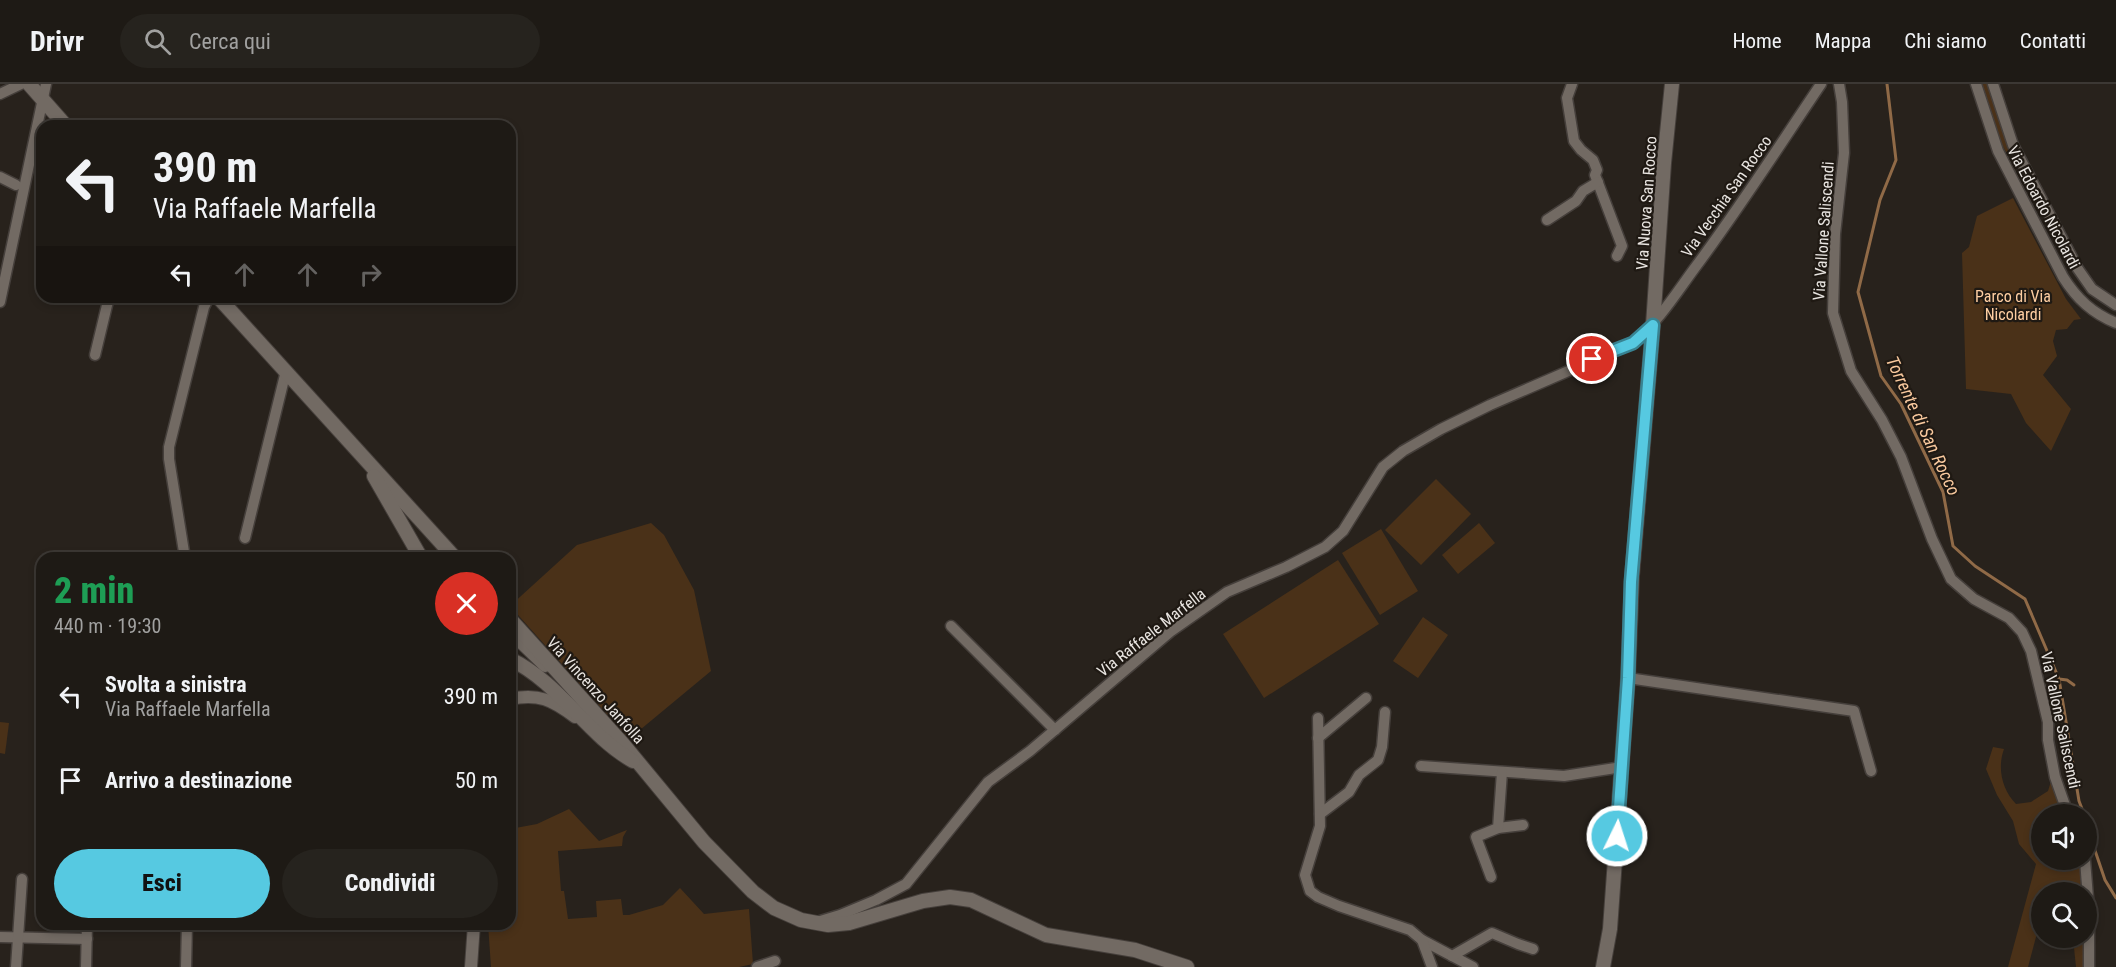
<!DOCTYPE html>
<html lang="it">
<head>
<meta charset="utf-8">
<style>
  body { margin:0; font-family:"Roboto Condensed",sans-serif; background:#26231e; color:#f1f3f6; height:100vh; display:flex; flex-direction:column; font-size:22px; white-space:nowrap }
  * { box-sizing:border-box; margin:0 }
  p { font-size:20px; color:#a1a1a0 }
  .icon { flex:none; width:33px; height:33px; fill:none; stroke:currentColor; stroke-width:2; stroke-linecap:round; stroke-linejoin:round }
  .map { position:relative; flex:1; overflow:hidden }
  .side { position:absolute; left:36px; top:468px; width:480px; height:378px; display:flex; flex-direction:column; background:#1e1a15; border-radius:18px; box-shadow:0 3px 9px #0003,0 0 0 2px #3c3834 }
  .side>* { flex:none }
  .guide { position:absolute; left:36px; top:36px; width:480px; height:183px; border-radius:18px; box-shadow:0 3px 9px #0003,0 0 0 2px #3c3834; background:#1e1a15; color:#f1f3f6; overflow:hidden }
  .buttons { position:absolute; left:2031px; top:720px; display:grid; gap:12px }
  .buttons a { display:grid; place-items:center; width:66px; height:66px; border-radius:50%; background:#1e1a15; box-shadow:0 3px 9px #0003,0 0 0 2px #3c3834; font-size:30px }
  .pin { position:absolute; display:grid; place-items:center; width:51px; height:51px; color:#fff; margin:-26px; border:3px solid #fff; border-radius:50%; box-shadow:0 2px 6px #0007 }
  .me { position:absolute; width:66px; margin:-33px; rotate:4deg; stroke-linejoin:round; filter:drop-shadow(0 0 4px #0008) }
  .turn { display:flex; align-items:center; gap:21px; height:126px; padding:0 18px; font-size:27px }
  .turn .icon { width:78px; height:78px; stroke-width:2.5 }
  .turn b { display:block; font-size:42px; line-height:51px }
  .lanes { display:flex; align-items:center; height:57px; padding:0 18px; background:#0003; justify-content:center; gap:30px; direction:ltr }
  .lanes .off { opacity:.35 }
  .round { display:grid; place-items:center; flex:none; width:63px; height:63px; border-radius:32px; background:#26231e }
  .headline { display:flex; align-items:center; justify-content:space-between; height:102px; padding:0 18px }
  h1 { font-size:36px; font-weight:800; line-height:45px; color:#1e9e55 }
  .primary-button { display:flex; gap:12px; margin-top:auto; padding:12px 18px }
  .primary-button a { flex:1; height:69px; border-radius:36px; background:#56c9e1; color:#111; font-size:24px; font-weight:800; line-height:69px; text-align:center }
  .primary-button a+a { background:#26231e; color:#f1f3f6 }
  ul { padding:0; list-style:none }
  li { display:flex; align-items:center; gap:18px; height:84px; padding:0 18px }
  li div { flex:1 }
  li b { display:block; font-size:22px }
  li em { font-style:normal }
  header { display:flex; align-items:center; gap:36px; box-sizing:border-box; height:84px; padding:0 30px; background:#1e1a15; border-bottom:2px solid #3c3834 }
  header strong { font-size:28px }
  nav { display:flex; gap:33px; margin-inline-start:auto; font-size:21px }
  .search { width:420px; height:54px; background:#26231e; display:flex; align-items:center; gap:15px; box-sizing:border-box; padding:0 21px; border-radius:33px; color:#a1a1a0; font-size:22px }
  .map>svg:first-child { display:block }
  .green { fill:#4a3118 }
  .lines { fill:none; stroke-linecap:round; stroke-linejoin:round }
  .stream { stroke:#906a47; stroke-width:3 }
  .minor-casing { stroke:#453f3b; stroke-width:13 }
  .tertiary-casing { stroke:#453f3b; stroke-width:14 }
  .secondary-casing { stroke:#453f3b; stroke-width:16 }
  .minor { stroke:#726a63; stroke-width:10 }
  .tertiary { stroke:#726a63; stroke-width:12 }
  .secondary { stroke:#726a63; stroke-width:14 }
  .route-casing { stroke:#388392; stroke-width:15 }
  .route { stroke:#56c9e1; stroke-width:10 }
  .labels { text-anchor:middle; stroke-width:4.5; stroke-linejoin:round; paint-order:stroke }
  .street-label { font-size:16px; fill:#e9e5e1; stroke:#1f1913 }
  .park-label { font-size:16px; fill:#fecea2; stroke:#1f1913 }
  .water-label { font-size:18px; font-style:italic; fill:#f9c99e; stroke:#1f1913 }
</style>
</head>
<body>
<header>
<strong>Drivr</strong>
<div class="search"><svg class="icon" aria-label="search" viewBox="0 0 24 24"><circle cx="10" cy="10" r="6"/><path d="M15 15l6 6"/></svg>Cerca qui</div>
<nav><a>Home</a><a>Mappa</a><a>Chi siamo</a><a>Contatti</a></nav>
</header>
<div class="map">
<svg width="2116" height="883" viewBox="0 0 2116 883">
  <rect width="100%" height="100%" fill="#28221c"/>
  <g class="green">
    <path d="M1981,0h8l10,37 13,27 -3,5 -3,-1 -8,-15z"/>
    <path d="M2013,114l53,101 15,20 -7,1 -7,9 -11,1 -3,11 4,15 -14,19 28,34 -20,42 -25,-28 -15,-29 -45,-5 -4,-136 7,-6 8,-31z"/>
    <path d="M1436,395l35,35 -50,51 -36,-35z"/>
    <path d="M651,439l13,12 30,55 17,81 -82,68 -119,-133 67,-61z"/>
    <path d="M1479,439l16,20 -37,31 -16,-19z"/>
    <path d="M1381,445l37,62 -38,24 -38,-62z"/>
    <path d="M1338,476l41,64 -115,74 -41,-64z"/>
    <path d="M1423,533l25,18 -30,43 -25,-17z"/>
    <path d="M0,638l9,1 -4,31 -5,-1z"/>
    <path d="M1993,663l11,2c-7,19 -2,41 12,55l15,-2 17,-11 4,-13 12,36h-22v46h39l2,32h-41l-1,26 -13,49h-20l28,-103 -17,-20 -6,-23 -16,-26 -11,-26z"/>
    <path d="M569,725l30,32 28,-11 -4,7 -1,9 -64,5 3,40h3l4,28 29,-2 -1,-16 25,-2 2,16h6l34,-10 17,-17 24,26 45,-5 4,55 -14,3h-248l-3,-43h22v-95l27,-5z"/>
    <path d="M2073,854h11l2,29h-10z"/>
  </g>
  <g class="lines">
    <g class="stream">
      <path d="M1887,0l9,76 -16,40 -22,92 23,84 20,28 42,88 10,54 22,20 50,33 34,80 20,122 5,13"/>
      <path d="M2059,595l8,1 7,5"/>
      <path d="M2086,740l19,56 11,18"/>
    </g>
    <defs>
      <g id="minor">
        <path d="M1572,0l-5,14 7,43 7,9 12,10 4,10 -2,5 27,71 -5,10"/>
        <path d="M1839,0l3,18 2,51 -9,81 -2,79 18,58 31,49 19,37 31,82 19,40 23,20 35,19 13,14 9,19 17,71v18l7,37 13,37"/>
        <path d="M1976,0l22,67 65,126c14,22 29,36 53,46"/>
        <path d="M1993,0l20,61 65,124 14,20 24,16"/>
        <path d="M0,10l21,-10"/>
        <path d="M0,93l16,8"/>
        <path d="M1547,136l29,-19 7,-10 15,-9"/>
        <path d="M0,218l46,-218"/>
        <path d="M95,271l14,-58"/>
        <path d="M245,454l41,-167"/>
        <path d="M185,474l-16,-99v-12l35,-140 5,-10"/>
        <path d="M951,542l104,104"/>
        <path d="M1628,594l226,33 17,60"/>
        <path d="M1318,634l2,108 -15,49 5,16 8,6 21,9 71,24 12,10 51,27"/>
        <path d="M1318,654l48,-40"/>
        <path d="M1421,682l143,10 58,-9"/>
        <path d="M1320,730l29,-22 10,-17 19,-15 4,-13 3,-35"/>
        <path d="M1498,744l25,-3"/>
        <path d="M2085,776l4,50v57"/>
        <path d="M1491,793l-15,-40 22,-9 4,-56"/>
        <path d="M817,838l23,-7 36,-15 30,-16 82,-102 42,-31 140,-119 57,-40 59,-25 39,-20 18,-16 40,-64 20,-16 38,-22 49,-24 143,-62c25,-21 42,-48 61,-74 45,-60 85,-123 127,-185"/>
        <path d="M0,853l87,2"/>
        <path d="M1422,856l10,27"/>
        <path d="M1452,872l40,-23 26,11 15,5"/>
        <path d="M16,883l6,-88"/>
        <path d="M86,883l1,-43"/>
        <path d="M186,883l1,-43"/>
        <path d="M757,883l18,-6"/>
      </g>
      <g id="tertiary">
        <path d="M510,548l35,34"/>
        <path d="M510,615c29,-6 42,1 65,18"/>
        <path d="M471,883l3,-43"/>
      </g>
      <g id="secondary">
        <path d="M29,0l37,42"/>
        <path d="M218,213l237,261"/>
        <path d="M374,392l47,82"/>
        <path d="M510,535l113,125 81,98 49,50 21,16 27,12 27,5 21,-2 74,-22 27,-4 21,3 75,35 89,15 52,17"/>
        <path d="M510,575c50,24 76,75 123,102"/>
        <path d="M1603,883l7,-38 18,-251 4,-102 21,-251 11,-162 8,-79"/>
      </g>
    </defs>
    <use href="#minor" class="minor-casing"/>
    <use href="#tertiary" class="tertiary-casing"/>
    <use href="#secondary" class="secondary-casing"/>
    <use href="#minor" class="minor"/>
    <use href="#tertiary" class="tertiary"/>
    <use href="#secondary" class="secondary"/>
  </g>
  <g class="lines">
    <defs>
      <path id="route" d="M1592,275l41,-16 20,-18 -22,257 -3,96 -11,158"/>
    </defs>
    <use href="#route" class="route-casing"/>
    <use href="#route" class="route"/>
  </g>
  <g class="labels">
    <g class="street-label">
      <text transform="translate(1726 112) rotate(-55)" y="6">Via Vecchia San Rocco</text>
      <text transform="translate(1646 119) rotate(-86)" y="6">Via Nuova San Rocco</text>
      <text transform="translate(2044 123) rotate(62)" y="6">Via Edoardo Nicolardi</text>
      <text transform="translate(1823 147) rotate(-86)" y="6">Via Vallone Saliscendi</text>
      <text transform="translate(1151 548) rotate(-38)" y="6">Via Raffaele Marfella</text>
      <text transform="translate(596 606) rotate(48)" y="6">Via Vincenzo Janfolla</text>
      <text transform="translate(2061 636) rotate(78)" y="6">Via Vallone Saliscendi</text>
    </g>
    <g class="park-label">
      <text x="2013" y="218">Parco di Via<tspan x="2013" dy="18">Nicolardi</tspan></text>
    </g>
    <g class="water-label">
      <text transform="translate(1923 342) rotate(65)" y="6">Torrente di San Rocco</text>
    </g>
  </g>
</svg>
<div class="buttons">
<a><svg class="icon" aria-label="sound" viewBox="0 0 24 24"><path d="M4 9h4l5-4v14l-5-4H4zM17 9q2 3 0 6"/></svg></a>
<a><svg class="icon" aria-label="search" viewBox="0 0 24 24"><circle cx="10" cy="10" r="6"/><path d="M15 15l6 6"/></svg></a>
</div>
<div class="pin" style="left:1592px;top:275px;background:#d93025"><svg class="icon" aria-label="arrive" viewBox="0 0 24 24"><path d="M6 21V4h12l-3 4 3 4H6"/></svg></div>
<svg class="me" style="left:1617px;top:752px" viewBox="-20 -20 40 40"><circle r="17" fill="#56c9e1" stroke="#fff" stroke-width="3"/><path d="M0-11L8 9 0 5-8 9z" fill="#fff"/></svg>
<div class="guide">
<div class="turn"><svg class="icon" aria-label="left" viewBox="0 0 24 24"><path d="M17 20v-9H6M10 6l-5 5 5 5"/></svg><div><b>390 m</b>Via Raffaele Marfella</div></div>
<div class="lanes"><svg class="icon" aria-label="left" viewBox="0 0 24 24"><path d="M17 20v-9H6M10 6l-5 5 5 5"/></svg><svg class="icon off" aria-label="ahead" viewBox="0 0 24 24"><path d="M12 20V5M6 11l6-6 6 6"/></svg><svg class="icon off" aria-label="ahead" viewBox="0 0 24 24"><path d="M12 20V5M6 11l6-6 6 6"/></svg><svg class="icon off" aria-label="right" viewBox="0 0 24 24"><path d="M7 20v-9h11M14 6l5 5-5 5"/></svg></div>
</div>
<section class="side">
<div class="headline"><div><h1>2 min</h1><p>440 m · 19:30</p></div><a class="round" style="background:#d93025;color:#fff"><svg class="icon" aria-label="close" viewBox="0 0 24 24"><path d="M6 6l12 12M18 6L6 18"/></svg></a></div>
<ul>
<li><svg class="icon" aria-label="left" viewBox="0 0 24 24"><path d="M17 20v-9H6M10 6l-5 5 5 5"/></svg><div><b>Svolta a sinistra</b><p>Via Raffaele Marfella</p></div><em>390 m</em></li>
<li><svg class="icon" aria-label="arrive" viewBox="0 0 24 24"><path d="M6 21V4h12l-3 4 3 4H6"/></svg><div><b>Arrivo a destinazione</b></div><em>50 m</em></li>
</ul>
<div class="primary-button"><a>Esci</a><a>Condividi</a></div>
</section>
</div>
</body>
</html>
